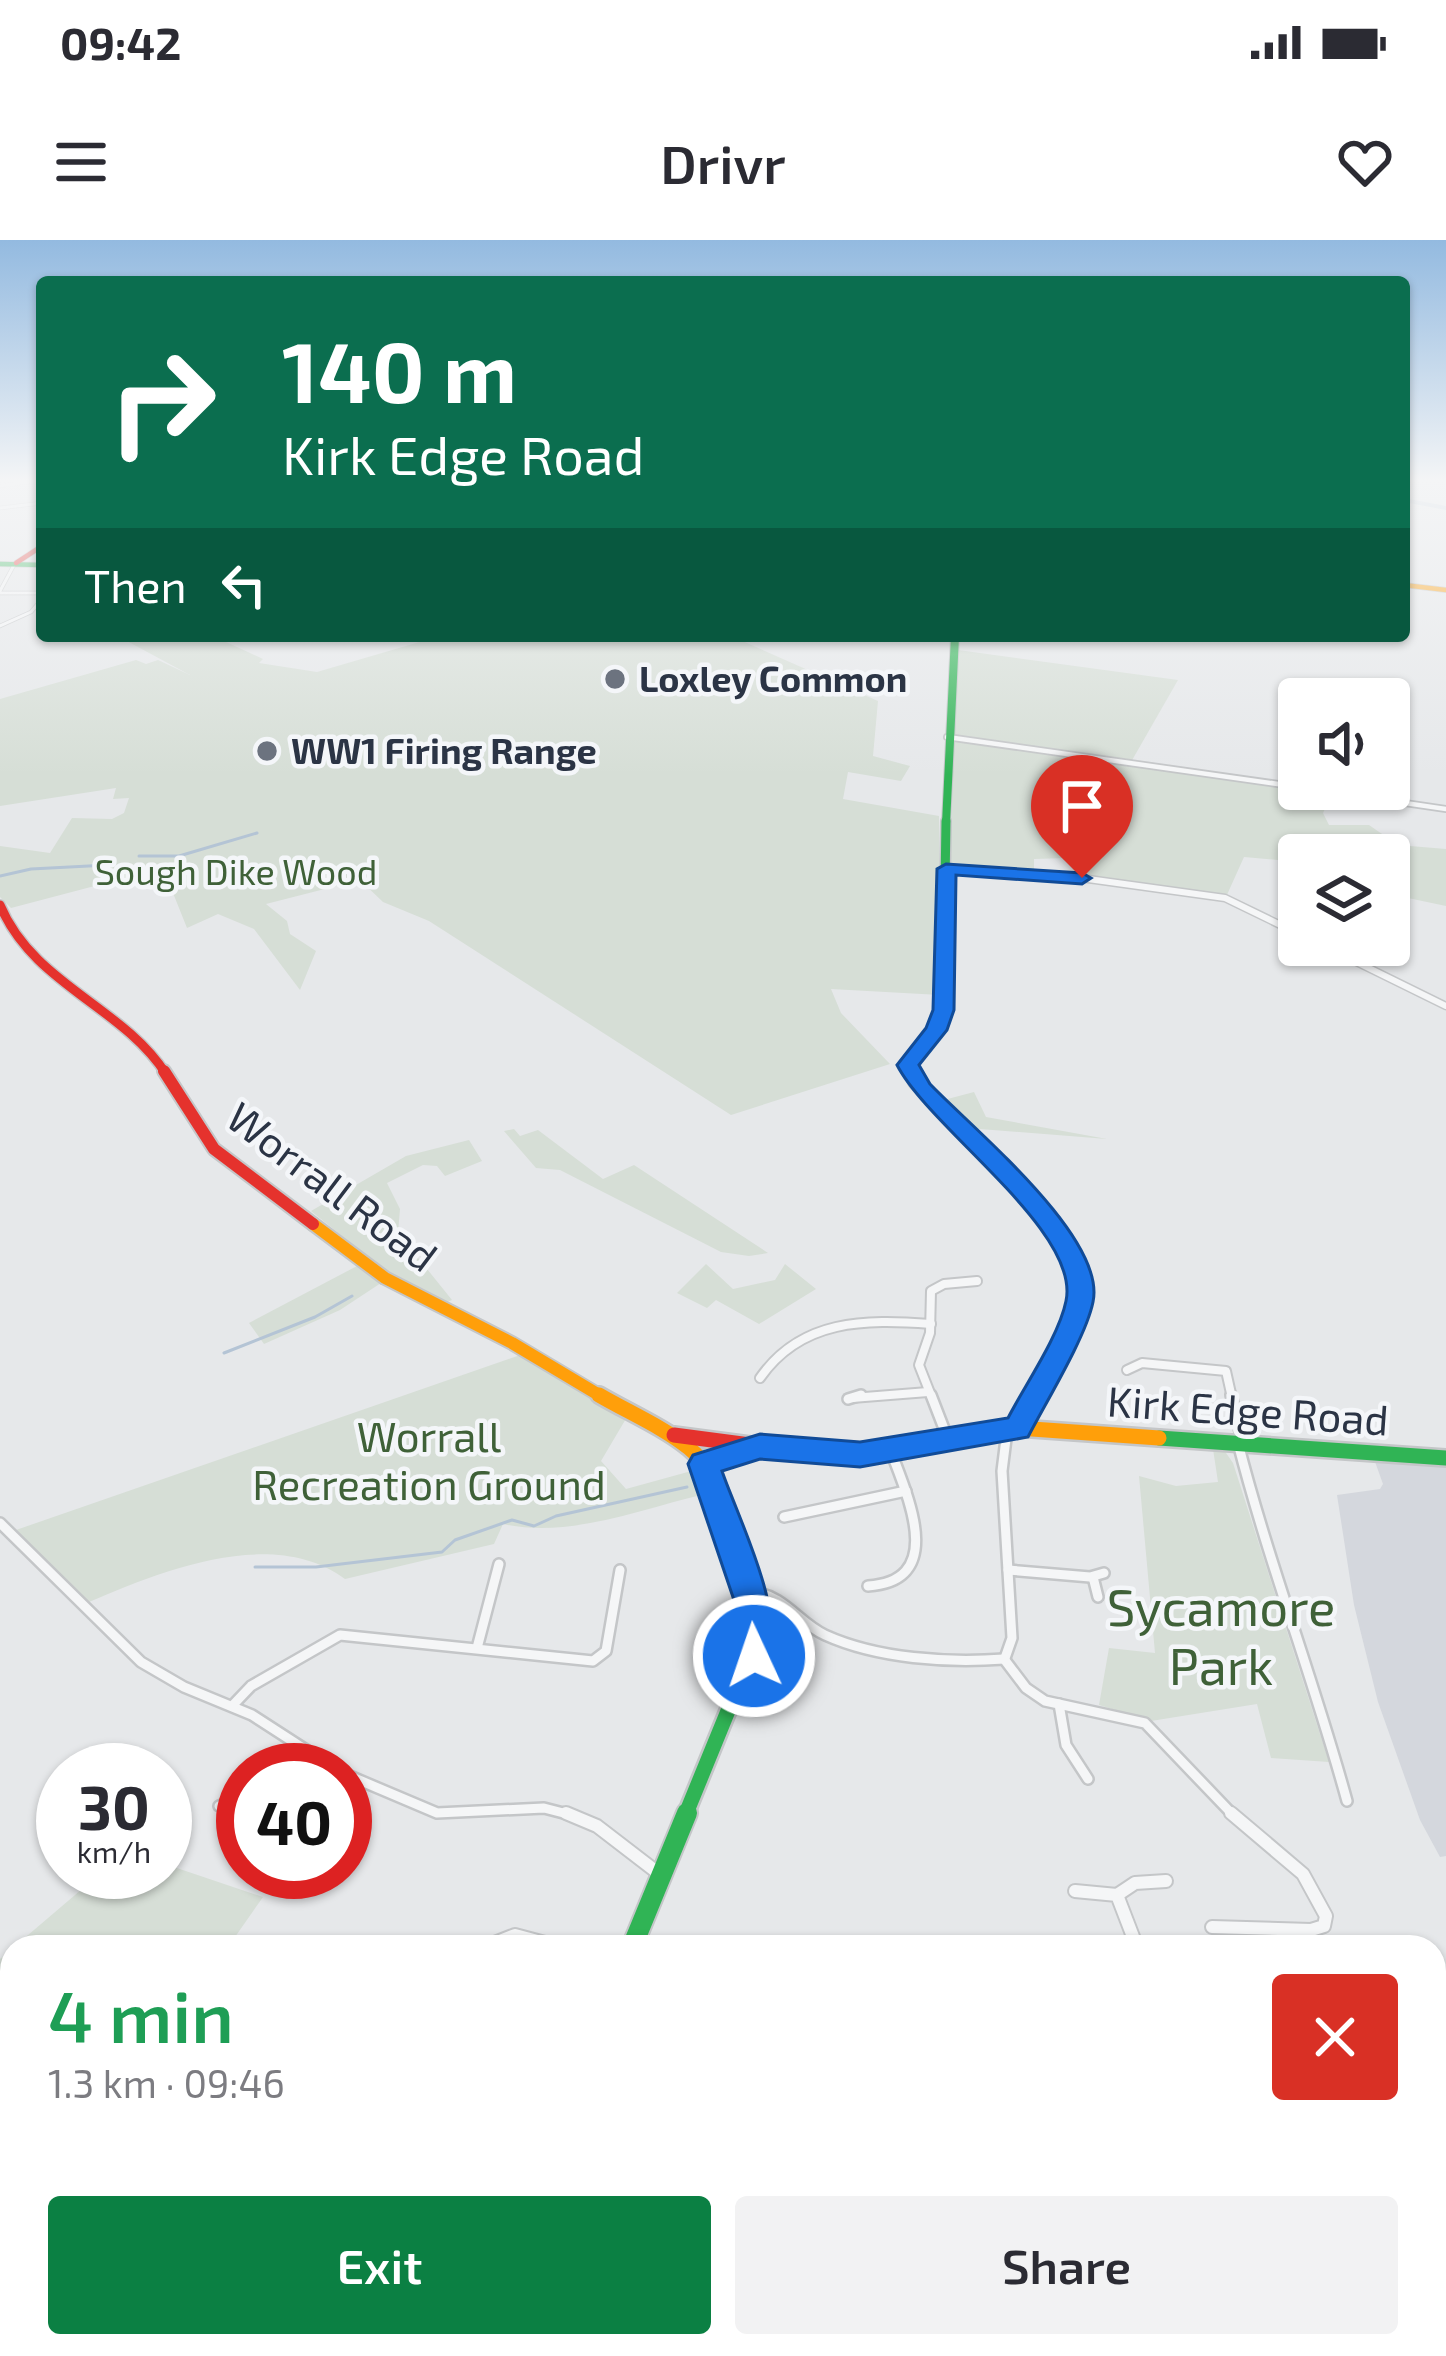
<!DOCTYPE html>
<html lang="en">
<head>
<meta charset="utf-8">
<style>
  body { margin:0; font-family:"Exo 2",sans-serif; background:#f2f2f3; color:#2b2b33; height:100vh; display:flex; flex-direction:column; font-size:45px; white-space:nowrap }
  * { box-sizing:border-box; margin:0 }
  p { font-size:39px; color:#7c7c81 }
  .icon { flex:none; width:66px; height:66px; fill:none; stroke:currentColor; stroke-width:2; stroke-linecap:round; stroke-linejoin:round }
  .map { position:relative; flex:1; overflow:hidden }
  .drawer { position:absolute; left:0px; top:1695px; width:1446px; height:423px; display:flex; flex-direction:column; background:#fff; border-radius:36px 36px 0 0; box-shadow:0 3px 9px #0004 }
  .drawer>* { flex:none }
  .guide { position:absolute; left:36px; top:36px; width:1374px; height:366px; border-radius:12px; box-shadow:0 3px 9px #0004; background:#0b6e4f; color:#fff; overflow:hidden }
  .tools { position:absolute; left:1278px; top:438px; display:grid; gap:24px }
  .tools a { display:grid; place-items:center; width:132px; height:132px; border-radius:12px; background:#fff; box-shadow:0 3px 9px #0004; font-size:60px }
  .speed { position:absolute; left:36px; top:1503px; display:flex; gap:24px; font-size:60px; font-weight:700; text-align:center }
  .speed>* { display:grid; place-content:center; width:156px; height:156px; border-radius:50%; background:#fff; box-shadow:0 3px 9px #0004; line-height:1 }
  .speed small { font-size:30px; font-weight:400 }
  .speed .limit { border:18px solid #d22; background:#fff; color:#111 }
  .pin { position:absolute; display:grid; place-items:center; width:102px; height:102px; color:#fff; margin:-123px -51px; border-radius:50% 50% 50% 0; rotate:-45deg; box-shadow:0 0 12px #0007 }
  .pin .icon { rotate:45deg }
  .me { position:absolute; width:132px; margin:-66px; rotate:357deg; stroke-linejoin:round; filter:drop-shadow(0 0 9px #0008) }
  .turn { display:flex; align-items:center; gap:42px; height:252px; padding:0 48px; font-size:54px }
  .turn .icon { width:156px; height:156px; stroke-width:2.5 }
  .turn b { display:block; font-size:84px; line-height:102px }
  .then { display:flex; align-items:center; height:114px; padding:0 48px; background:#0003; gap:24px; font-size:45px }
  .round { display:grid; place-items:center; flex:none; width:126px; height:126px; border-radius:12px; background:#f2f2f3 }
  .head { display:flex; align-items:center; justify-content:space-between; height:204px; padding:0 48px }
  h1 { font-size:72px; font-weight:600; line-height:90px; color:#1e9e55 }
  .button { display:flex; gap:24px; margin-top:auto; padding:24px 48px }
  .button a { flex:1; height:138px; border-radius:12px; background:#0b8043; color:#fff; font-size:48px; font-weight:600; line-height:138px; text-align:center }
  .button a+a { background:#f2f2f3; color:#2b2b33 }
  .status { display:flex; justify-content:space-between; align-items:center; height:84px; padding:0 60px; background:#fff; direction:ltr }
  .status svg { height:33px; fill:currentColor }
  header { display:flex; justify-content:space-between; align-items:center; height:156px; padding:0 48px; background:#fff; font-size:54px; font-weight:600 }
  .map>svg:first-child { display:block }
  .built { fill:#d4d7dd }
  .green { fill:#d6ded6 }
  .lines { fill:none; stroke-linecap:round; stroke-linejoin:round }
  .stream { stroke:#b4c4d5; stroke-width:3 }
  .river { fill:#b4c4d5; fill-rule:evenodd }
  .street-far5-casing { stroke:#c4c6c8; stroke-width:4.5 }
  .street-far4-casing { stroke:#c4c6c8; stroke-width:8 }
  .street-far3-casing { stroke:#c4c6c8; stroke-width:9 }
  .street-far2-casing { stroke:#c4c6c8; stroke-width:12 }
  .street-far1-casing { stroke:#c4c6c8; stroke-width:14 }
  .street-casing { stroke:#c4c6c8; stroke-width:16 }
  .fast-far5-casing { stroke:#c4c6c8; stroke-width:6 }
  .fast-far4-casing { stroke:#c4c6c8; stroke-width:10 }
  .fast-far3-casing { stroke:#c4c6c8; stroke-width:12 }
  .fast-far2-casing { stroke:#c4c6c8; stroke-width:16 }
  .fast-far1-casing { stroke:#c4c6c8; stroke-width:20 }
  .fast-casing { stroke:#c4c6c8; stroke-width:24 }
  .slow-far2-casing { stroke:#c4c6c8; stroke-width:6 }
  .slow-far1-casing { stroke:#c4c6c8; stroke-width:16 }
  .slow-casing { stroke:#c4c6c8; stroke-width:20 }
  .jam-far3-casing { stroke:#c4c6c8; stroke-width:6 }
  .jam-far2-casing { stroke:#c4c6c8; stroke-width:12 }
  .jam-far1-casing { stroke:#c4c6c8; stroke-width:16 }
  .jam-casing { stroke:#c4c6c8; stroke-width:20 }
  .street-far5 { stroke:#f5f6f7; stroke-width:3 }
  .street-far4 { stroke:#f5f6f7; stroke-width:4.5 }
  .street-far3 { stroke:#f5f6f7; stroke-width:6 }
  .street-far2 { stroke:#f5f6f7; stroke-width:8 }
  .street-far1 { stroke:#f5f6f7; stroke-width:9 }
  .street { stroke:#f5f6f7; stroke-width:12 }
  .fast-far5 { stroke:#30b455; stroke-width:4.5 }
  .fast-far4 { stroke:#30b455; stroke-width:8 }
  .fast-far3 { stroke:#30b455; stroke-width:9 }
  .fast-far2 { stroke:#30b455; stroke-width:12 }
  .fast-far1 { stroke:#30b455; stroke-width:15 }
  .fast { stroke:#30b455; stroke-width:20 }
  .slow-far2 { stroke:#ff9f0a; stroke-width:4.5 }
  .slow-far1 { stroke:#ff9f0a; stroke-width:12 }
  .slow { stroke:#ff9f0a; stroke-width:15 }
  .jam-far3 { stroke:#e5322d; stroke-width:4.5 }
  .jam-far2 { stroke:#e5322d; stroke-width:9 }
  .jam-far1 { stroke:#e5322d; stroke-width:12 }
  .jam { stroke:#e5322d; stroke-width:15 }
  .route { fill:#1a73e8; stroke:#114b97; stroke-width:3 }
  .poi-dot { fill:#6c737f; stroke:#f4f6f9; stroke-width:4.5 }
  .labels { text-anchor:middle; stroke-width:9; stroke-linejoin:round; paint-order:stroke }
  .far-poi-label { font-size:36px; font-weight:bold; fill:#2b3445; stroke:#f4f6f9; text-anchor:start }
  .far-park-label { font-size:36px; fill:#3f6138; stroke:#f4f6f9 }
  .street-label { font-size:42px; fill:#2b3445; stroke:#f4f6f9 }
  .park-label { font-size:42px; fill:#3f6138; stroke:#f4f6f9 }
  .near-park-label { font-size:51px; fill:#3f6138; stroke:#f4f6f9 }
</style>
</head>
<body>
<div class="status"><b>09:42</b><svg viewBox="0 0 49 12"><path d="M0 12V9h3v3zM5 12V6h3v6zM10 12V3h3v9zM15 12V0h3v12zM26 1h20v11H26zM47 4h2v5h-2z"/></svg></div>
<header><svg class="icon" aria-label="menu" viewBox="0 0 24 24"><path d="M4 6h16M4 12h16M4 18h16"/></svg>Drivr<svg class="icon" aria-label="heart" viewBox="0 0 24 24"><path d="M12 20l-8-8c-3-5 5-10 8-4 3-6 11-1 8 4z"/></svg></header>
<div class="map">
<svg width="1446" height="2116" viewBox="0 0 1446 2116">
  <rect width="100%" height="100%" fill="#e6e8ea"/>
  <path class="built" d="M1374,1219l72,5v392l-6,1 -20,-37 -42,-118 -24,-97 -17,-110 43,-6 3,-5z"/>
  <g class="green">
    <path d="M140,396h73l50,23 -4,4 58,9 123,-36h291l147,65 -5,55 37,10 -9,15 -53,-9 -5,27 96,17 1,179 -109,-6 10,24 49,51 -159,51 -302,-194 -46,-19 -23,-22 -94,24 21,17 3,13 26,17 -16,39 -46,-61 -36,-15 -31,14 -24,-60 -152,40 -11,-11v-51l50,7 22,-35 40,1 12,-6 5,-15 -16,1 3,-11 -116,18v-107l136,-39 10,4 12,-4 32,15 -65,-35z"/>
    <path d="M958,410l220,30 -47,82 -175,-26 -4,-2z"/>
    <path d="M954,499l378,55 -9,19 6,12h40l29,20 48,4v57l-57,-12v-39h-90v7l-55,-5 -18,40 -148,-20 -11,-19 -33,1v15l-84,-8z"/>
    <path d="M974,852l12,25 121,22 -140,-11 -27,-27z"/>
    <path d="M514,889l6,7 18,-6 65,49 31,-14 134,88 -19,3 -28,-4 -161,-82 -24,-2 -32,-37z"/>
    <path d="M469,900l13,21 -37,15 -8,-10 -14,-1 -36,18 13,26 -2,24 54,67 -9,4 -51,-28 -81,-65 95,-55z"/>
    <path d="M706,1024l27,25 42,-9 10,-16 31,25 -57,35 -43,-24 -9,8 -30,-15z"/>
    <path d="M357,1026l24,17 -41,27 -76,34 -15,-21z"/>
    <path d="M523,1114l104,63 -26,44 25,28 69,-19 10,24c-64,15 -137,45 -202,30l-9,20 -149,35c-72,-53 -182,-9 -256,23l-73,-72z"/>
    <path d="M1213,1209l11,1 9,13 96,299 -58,-4 -14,-54 -106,17 -52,-16 10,-57 46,5 -16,-177 37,10 42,-4z"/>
    <path d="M165,1624l98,33 -35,50h-214l88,-75h63z"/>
    <path d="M12,1709v237l-12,4v-231z"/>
  </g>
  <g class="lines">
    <g class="stream">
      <path d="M139,616h40l78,-23"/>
      <path d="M0,636l31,-7 77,-4"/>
      <path d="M224,1113l91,-36 37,-21"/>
      <path d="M255,1327h61l126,-15 13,-12 57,-20 22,6 22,-10 131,-29"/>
    </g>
    <path class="river" d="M1404,258l42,8v4l-42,-8z"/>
    <defs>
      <g id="street-far5">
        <path d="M0,246l42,-6"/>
        <path d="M0,268l42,-5"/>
        <path d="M0,351l14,-26"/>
        <path d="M0,353h42"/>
        <path d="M0,386l31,-14 11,-13"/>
      </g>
      <g id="street-far4">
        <path d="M947,497l352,50"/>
        <path d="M1310,549l136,20"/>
      </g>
      <g id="street-far3">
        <path d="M947,629l134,9 144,20 74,36"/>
        <path d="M1322,705l124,61"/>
      </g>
      <g id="street-far2">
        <path d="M1127,1130l15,-7 84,8 6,27"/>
        <path d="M760,1138c41,-59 105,-59 171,-54"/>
        <path d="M852,1158l76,-6"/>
        <path d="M932,1158l-13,-33 11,-32 1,-42 13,-7 33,-3"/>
      </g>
      <g id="street-far1">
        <path d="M931,1155l17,44"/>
        <path d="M1231,1155l12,49"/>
        <path d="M848,1159l13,-4"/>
        <path d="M1238,1203c31,121 76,237 109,358"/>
        <path d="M784,1277l122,-26"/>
        <path d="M0,1283l141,139 43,25 68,28 85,55"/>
        <path d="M1008,1330l82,7 14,-4"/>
        <path d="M1093,1337l5,20"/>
        <path d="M868,1346c79,-5 40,-89 22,-137"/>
        <path d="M753,1352c31,3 46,31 72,43 53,24 123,28 179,24"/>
        <path d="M477,1408l22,-84"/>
        <path d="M1005,1418l7,-20 -10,-167 5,-40"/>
        <path d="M1004,1419l22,29 19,13 100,22 89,93"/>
        <path d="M1059,1464l7,41 22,34"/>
        <path d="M232,1466l19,-20 89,-51 253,26 13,-10 14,-81"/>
        <path d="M289,1530l17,-18"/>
        <path d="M345,1534l92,39 107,-5 31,8"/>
        <path d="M219,1566l24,-9"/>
      </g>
      <g id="street">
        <path d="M566,1573l31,13 65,50"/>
        <path d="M1075,1651l42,4 20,52"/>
        <path d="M1117,1655l18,-12 31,-2"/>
        <path d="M1212,1687l99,3 13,-4 2,-10 -23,-42 -72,-61"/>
        <path d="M492,1704l23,-9 45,12"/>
      </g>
      <path id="fast-far5" d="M0,324l42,1"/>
      <path id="fast-far4" d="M946,584l9,-188"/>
      <path id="fast-far3" d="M912,834l-4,-9 28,-35 7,-20 3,-189"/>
      <path id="fast-far2" d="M910,831l5,11 48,48"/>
      <g id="fast-far1">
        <path d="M1159,1198l287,20"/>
        <path d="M685,1576l72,-176 -7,-43"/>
      </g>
      <g id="fast">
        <path d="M632,1707l55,-134"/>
        <path d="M575,2106l2,10"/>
      </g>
      <path id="slow-far2" d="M1404,345l42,5"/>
      <g id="slow-far1">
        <path d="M963,890c39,37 124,106 119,165 -4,35 -31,72 -47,103"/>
        <path d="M313,984l72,54 127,65 92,55"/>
      </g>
      <g id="slow">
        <path d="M599,1155c29,17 64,32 90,53 40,33 50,102 61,149"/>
        <path d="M1018,1188l18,-33"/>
        <path d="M704,1224l56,-17 100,7 158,-26 141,10"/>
      </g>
      <path id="jam-far3" d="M16,323l26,-17"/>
      <path id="jam-far2" d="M0,665c33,79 122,101 166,169"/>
      <path id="jam-far1" d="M164,831l50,78 99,75"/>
      <path id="jam" d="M674,1195l76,10"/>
    </defs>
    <use href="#street-far5" class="street-far5-casing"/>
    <use href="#street-far4" class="street-far4-casing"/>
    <use href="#street-far3" class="street-far3-casing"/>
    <use href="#street-far2" class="street-far2-casing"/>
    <use href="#street-far1" class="street-far1-casing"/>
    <use href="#street" class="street-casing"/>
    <use href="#fast-far5" class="fast-far5-casing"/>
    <use href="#fast-far4" class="fast-far4-casing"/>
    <use href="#fast-far3" class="fast-far3-casing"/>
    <use href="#fast-far2" class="fast-far2-casing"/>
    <use href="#fast-far1" class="fast-far1-casing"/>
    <use href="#fast" class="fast-casing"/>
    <use href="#slow-far2" class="slow-far2-casing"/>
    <use href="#slow-far1" class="slow-far1-casing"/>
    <use href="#slow" class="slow-casing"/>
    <use href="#jam-far3" class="jam-far3-casing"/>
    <use href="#jam-far2" class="jam-far2-casing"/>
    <use href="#jam-far1" class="jam-far1-casing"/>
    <use href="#jam" class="jam-casing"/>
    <use href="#street-far5" class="street-far5"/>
    <use href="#street-far4" class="street-far4"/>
    <use href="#street-far3" class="street-far3"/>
    <use href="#street-far2" class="street-far2"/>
    <use href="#street-far1" class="street-far1"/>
    <use href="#street" class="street"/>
    <use href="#fast-far5" class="fast-far5"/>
    <use href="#fast-far4" class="fast-far4"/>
    <use href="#fast-far3" class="fast-far3"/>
    <use href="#fast-far2" class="fast-far2"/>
    <use href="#fast-far1" class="fast-far1"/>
    <use href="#fast" class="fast"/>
    <use href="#slow-far2" class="slow-far2"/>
    <use href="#slow-far1" class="slow-far1"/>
    <use href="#slow" class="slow"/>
    <use href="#jam-far3" class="jam-far3"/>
    <use href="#jam-far2" class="jam-far2"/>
    <use href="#jam-far1" class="jam-far1"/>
    <use href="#jam" class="jam"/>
  </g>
  <linearGradient id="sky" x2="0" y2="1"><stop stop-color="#93bae0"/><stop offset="0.45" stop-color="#f4f5f6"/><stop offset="1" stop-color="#f4f5f6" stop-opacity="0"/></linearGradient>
  <rect width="1446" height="535" fill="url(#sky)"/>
  <path class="route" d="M946,624l136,9 9,5 -9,6 -126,-9 -2,135 -7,20 -28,35 11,19c43,45 177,154 163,218 -7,35 -47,100 -65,135l-168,30 -100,-8 -38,12c17,50 67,145 44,196l-12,5 -13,-5 -5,-11 2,-44 -50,-148 5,-9 67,-21 100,8 148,-24c17,-33 51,-82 58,-117 15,-70 -136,-172 -169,-236l29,-37 7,-18 4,-141z"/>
  <g class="poi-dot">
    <circle cx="615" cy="439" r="12"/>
    <circle cx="267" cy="511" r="12"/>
  </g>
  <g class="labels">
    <g class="far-poi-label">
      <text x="639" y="452">Loxley Common</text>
      <text x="291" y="524">WW1 Firing Range</text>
    </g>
    <g class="far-park-label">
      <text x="236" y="645">Sough Dike Wood</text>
    </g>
    <g class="street-label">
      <text transform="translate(332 947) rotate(37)" y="15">Worrall Road</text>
      <text transform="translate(1248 1171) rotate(4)" y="15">Kirk Edge Road</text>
    </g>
    <g class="park-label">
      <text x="429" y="1212">Worrall<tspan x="429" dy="48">Recreation Ground</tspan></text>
    </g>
    <g class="near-park-label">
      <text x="1221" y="1386">Sycamore<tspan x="1221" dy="59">Park</tspan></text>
    </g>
  </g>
</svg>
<div class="tools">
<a><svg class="icon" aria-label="sound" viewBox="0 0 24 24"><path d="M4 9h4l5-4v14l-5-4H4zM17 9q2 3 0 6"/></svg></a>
<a><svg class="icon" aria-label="layers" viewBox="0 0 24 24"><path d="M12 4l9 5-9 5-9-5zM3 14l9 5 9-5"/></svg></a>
</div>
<div class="speed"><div>30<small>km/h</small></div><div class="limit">40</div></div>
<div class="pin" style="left:1082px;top:638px;background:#d93025"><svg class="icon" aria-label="arrive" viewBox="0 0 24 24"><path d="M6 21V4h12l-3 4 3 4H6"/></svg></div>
<svg class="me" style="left:754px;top:1416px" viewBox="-20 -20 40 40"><circle r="17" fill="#1a73e8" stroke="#fff" stroke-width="3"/><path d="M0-11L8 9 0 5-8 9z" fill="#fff"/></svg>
<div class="guide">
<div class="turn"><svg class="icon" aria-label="right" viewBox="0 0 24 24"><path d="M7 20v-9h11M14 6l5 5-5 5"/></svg><div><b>140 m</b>Kirk Edge Road</div></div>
<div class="then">Then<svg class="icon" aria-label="left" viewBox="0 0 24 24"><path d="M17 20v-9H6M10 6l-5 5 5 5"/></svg></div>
</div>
<section class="drawer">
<div class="head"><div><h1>4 min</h1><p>1.3 km · 09:46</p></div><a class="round" style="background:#d93025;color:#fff"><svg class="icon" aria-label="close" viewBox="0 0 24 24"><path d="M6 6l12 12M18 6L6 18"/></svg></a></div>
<div class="button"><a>Exit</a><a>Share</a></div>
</section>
</div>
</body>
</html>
